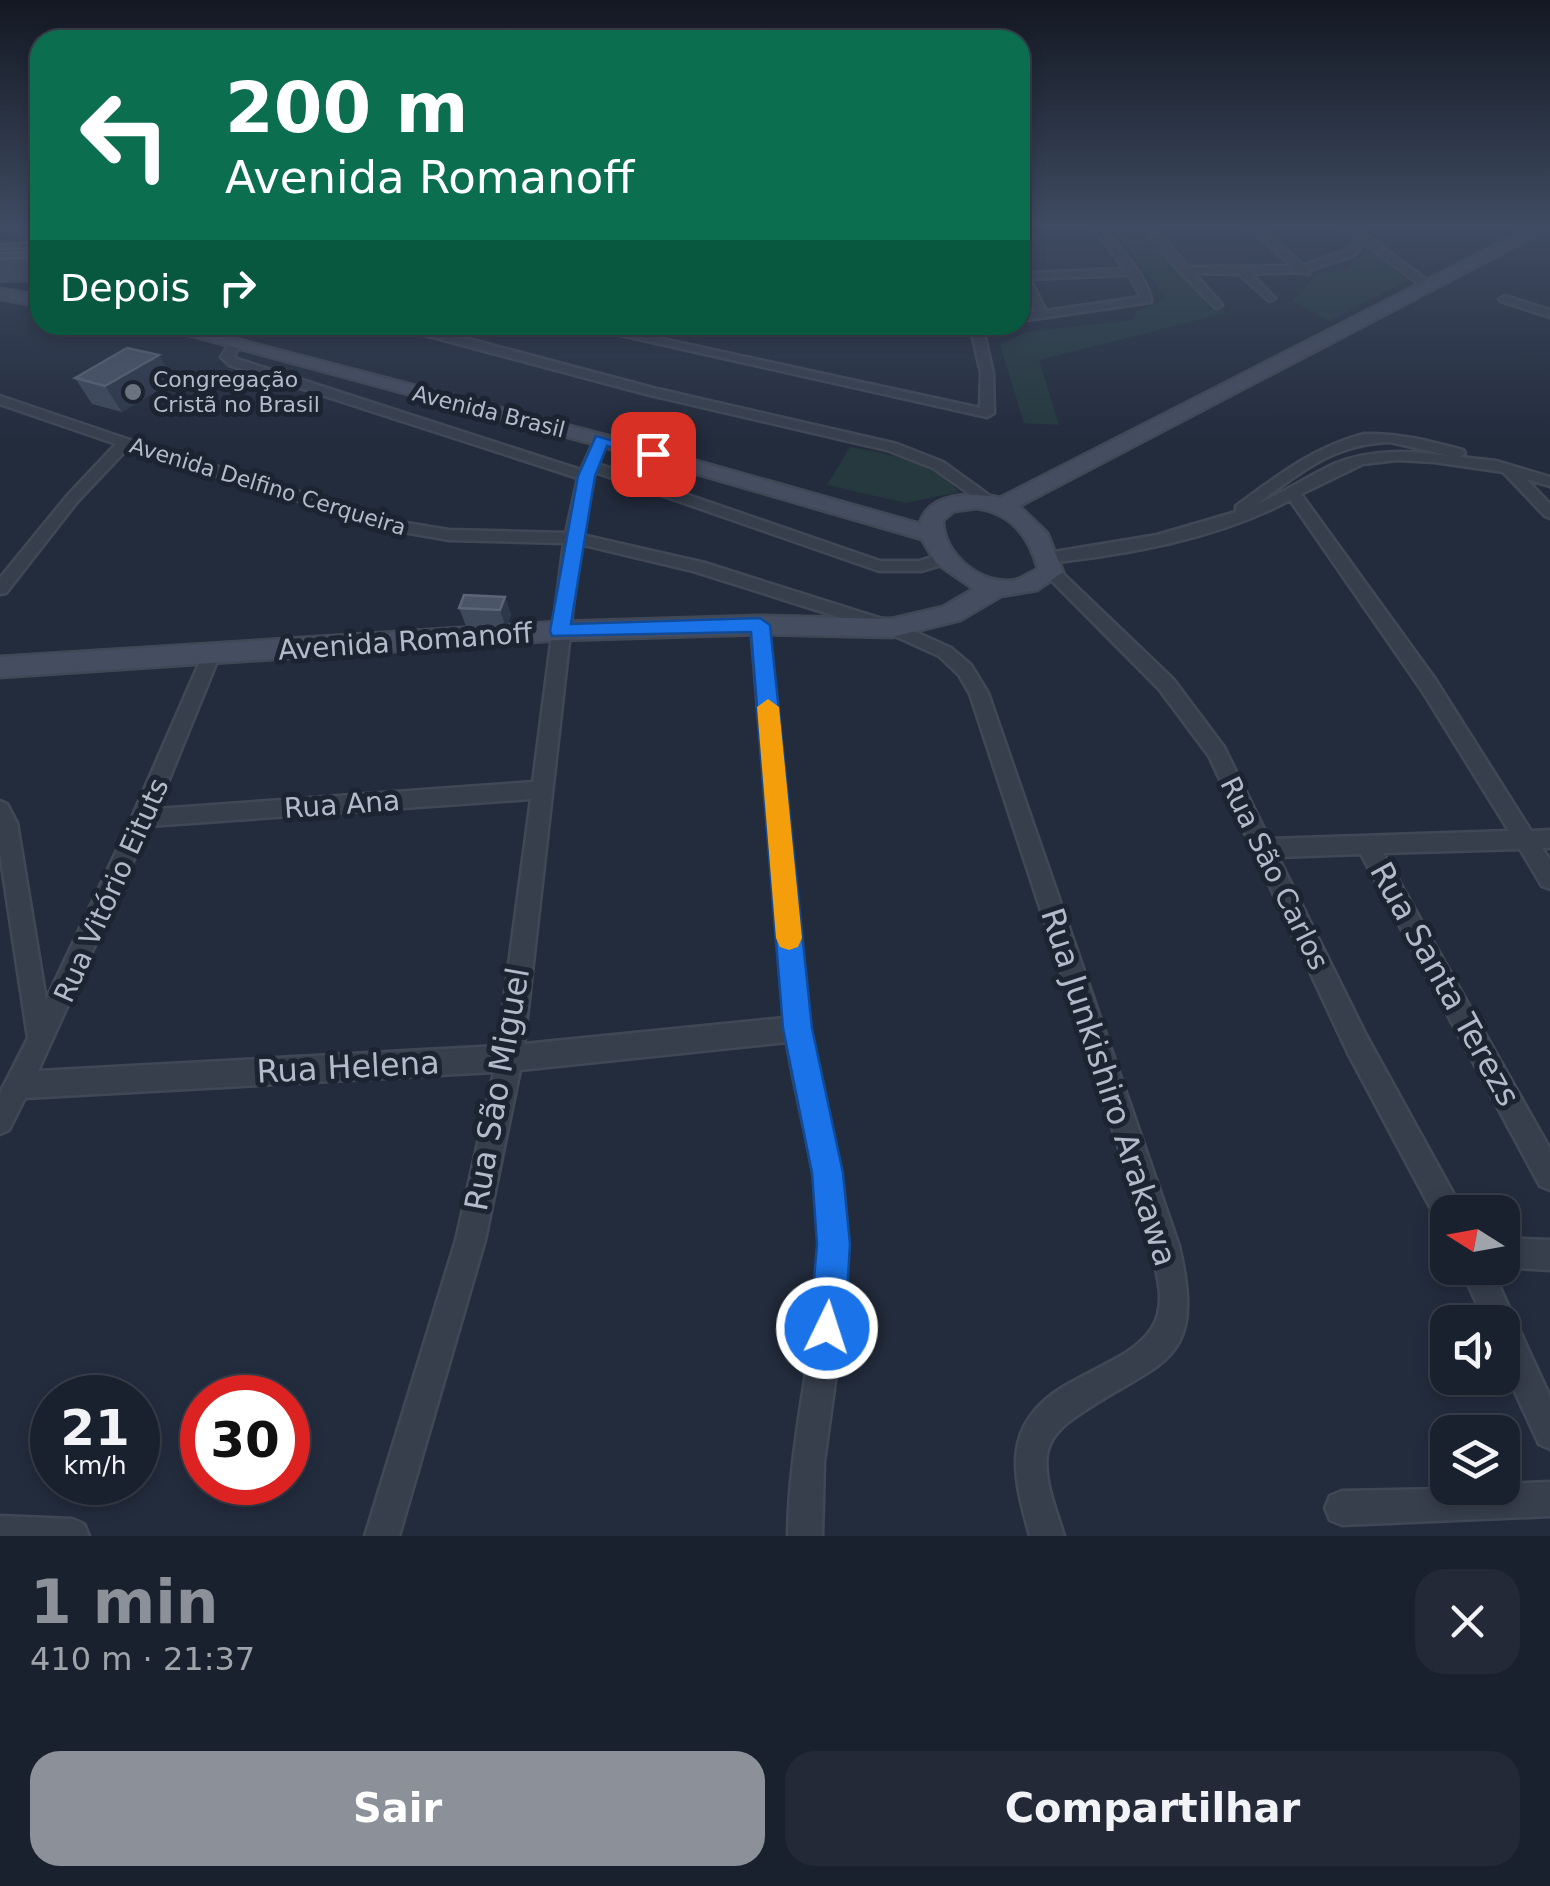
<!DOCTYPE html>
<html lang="pt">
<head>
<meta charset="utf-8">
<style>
  body { margin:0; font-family:"DejaVu Sans",sans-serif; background:#232936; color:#f1f3f6; height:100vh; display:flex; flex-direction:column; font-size:38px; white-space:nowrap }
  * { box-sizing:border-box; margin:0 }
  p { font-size:32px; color:#9fa3aa }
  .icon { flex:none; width:55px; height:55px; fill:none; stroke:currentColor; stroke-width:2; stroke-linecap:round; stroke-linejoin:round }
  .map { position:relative; height:1536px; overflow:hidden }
  .panel { display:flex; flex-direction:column; background:#1a212e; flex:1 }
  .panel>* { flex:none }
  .guide { position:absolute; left:30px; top:30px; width:1000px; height:305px; border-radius:30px; box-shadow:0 5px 15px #0003,0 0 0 2px #383e4a; background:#0b6e4f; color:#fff; overflow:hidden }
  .needle { width:65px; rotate:281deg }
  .buttons { position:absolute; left:1430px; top:1195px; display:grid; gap:20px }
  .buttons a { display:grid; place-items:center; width:90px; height:90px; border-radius:20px; background:#1a212e; box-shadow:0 5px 15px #0003,0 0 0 2px #383e4a; font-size:50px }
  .speed { position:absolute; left:30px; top:1375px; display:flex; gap:20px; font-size:50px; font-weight:700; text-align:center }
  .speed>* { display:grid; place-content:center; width:130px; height:130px; border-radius:50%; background:#1a212e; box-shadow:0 5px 15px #0003,0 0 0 2px #383e4a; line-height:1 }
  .speed small { font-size:25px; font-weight:400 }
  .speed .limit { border:15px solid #d22; background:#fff; color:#111 }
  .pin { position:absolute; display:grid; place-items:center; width:85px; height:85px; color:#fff; margin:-42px; border-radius:20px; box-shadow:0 5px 15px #0006 }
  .me { position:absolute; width:110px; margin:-55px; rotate:4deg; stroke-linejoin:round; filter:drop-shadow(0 0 8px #0008) }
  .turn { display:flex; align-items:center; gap:35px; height:210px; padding:0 30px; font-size:45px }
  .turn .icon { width:130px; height:130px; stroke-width:2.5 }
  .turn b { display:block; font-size:70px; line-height:85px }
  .then { display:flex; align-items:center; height:95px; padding:0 30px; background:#0003; gap:20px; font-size:38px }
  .round { display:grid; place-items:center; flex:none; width:105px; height:105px; border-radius:30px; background:#232936 }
  .summary { display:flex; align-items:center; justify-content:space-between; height:170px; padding:0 30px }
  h1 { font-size:60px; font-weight:800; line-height:75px; color:#8c9099 }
  .action { display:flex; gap:20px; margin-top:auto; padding:20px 30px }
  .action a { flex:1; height:115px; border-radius:30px; background:#8c9099; color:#fff; font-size:40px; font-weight:800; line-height:115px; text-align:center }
  .action a+a { background:#232936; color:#f1f3f6 }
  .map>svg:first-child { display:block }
  .green { fill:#25393e }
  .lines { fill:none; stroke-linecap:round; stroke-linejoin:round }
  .street-casing { stroke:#404856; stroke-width:5 }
  .secondary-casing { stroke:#404856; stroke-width:5 }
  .street { fill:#373f4d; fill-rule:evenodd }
  .secondary { fill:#454d60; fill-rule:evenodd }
  .wall { fill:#3e495c }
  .shaded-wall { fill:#2e384b }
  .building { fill:#4a5568; stroke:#5b6577; stroke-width:2.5 }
  .route { fill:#1a73e8; stroke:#114b97; stroke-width:2.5 }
  .slow { fill:#f59e0b }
  .worship-dot { fill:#6b7280; stroke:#1c2432; stroke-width:4 }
  .labels { text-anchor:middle; stroke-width:10; stroke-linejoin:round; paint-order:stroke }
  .far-poi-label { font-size:22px; fill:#b3bac9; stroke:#1c2432; text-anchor:start }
  .far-street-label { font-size:22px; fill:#b3bac9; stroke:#1c2432 }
  .street-label { font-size:28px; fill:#b3bac9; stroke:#1c2432 }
  .near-street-label { font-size:32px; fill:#b3bac9; stroke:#1c2432 }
</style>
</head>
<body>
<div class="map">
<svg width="1550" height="1536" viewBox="0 0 1550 1536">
  <rect width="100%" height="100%" fill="#232c3d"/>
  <g class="green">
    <path d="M1111,227h32l83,86 -187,47 20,65 -35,-2 -24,-78 26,-13 108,-12 2,-8 31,-13z"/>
    <path d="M1368,248l41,32 -81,41 -35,-20 25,-28 29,-3z"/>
    <path d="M850,447c39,7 83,14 109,45l-53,11 -79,-18z"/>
  </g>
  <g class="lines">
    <defs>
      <g id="street">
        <path d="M1094,227h10c14,19 48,55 47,75l-131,19v-6l15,-3 -15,-30v-14l6,5 98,-4zM1129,275l12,22 -95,14 -16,-32z"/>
        <path d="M1143,227h11l34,40 104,-1 -44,-39h11l44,38 42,-14 14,-12 -15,-12h12l80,60 -10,2 -61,-45 -12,12 -44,14v4l-11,-2 -47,2 24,24 -6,3 -30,-27 -45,-1 28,32 -6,3 -36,-36z"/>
        <path d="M1505,296l45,14v7l-49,-16 -2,-2z"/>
        <path d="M405,325h11l237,63 244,56 46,18 54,39 -3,3h-10l-51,-36 -46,-18 -241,-56 -240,-64z"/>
        <path d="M576,325h22l382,83 1,-35 -11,-48h12l11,48 1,40 -7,4z"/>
        <path d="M231,341l10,3 -7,12 3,3 344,111 15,-33h10l2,3 -10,24 282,97h40l25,-8 6,1v8l-30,9h-42l-284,-99 -13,63 123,28 193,61 53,24 20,17 17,28 191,553c29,124 -22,113 -105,172 -13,9 -24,20 -27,36 -4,27 10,57 17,82h-34c-17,-61 -30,-110 33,-149 20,-12 41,-21 61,-33 14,-9 30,-22 34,-40 6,-21 -3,-47 -7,-68l-181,-552 -11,-19 -20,-19 -53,-24 -193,-61 -113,-27 -56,500 260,-26 -33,-393 9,-6 6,2 43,404 34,162 5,55 -4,74 -20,146 -2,74h-34c1,-98 29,-192 31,-289 2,-70 -22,-137 -32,-205l-267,28 -35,170 -86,296h-34l91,-296 38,-168 -469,26 -16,32 -9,4v-41l28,-55 -28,-185v-52l7,3 10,19 29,177 80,-169 79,-181h12l3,4 -63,155 376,-27 31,-239 -115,-3 -57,-10 -264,-82 -51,54 -71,91 -6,1v-16l67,-82 49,-52 -116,-40v-8l130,44 264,81 55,9 117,3 12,-55 -349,-113 -8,-8zM531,799l-33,247 -460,25 111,-245z"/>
        <path d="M1364,434c35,-1 65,7 99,16l2,3 -5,4 36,4 54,16v9l-24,-7 24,25v14l-5,-2 -42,-44 -69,-10 -37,-2 -34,4 -62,30 134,185 96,152 19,-1v18h-8l8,12v29l-8,-3 -22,-37 -137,4 167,296v41l-10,-4 -179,-332 -83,3 88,178 92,167 4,10h-14v14l-10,-4 -90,-169 -139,-297 -50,-67 -116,-117 2,-4h12l116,111 51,68 45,92 240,-8 -88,-142 -131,-189c-73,39 -161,54 -242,63l-8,-5 8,-5 109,-18 79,-23v-6c41,-30 78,-59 128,-72zM1390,442l61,14c-39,-5 -79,-8 -117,8 -26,12 -50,29 -77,40 44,-32 76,-60 133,-62z"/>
        <path d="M1502,1238l48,2v30l-48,-3z"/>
        <path d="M1461,1268h30l59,129v52l-11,-5 -37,-80v-42h-17z"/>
        <path d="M1550,1482v34l-208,9 -12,-5 -5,-12 5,-12 12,-5 160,-3v-4z"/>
        <path d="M0,1516l72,3 12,5 5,12h-89z"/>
      </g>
      <g id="secondary">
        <path d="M1531,227l19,1 -531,278 28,27 16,39 -26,18 -36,6 -41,24 -68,17 -132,-3 -201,6 -559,37v-20l559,-35 201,-6 132,3 51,-12 31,-18 -38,-26 -14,-24 -328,-95 -442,-119h30l426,111 312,88c8,-32 54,-32 80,-26zM977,508c34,5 53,29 61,61 -7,3 -15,9 -22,11 -34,7 -74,-26 -73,-60l11,-9z"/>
        <path d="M0,289l40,7v10l-40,-7z"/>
      </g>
    </defs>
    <use href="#street" class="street-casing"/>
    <use href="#secondary" class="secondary-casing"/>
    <use href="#street" class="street"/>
    <use href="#secondary" class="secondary"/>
  </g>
  <g class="wall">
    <path d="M0,227h40v55l-40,1v-39l21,-1 -5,-11 -16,1z"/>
    <path d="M75,378l99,2 -52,32 -30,-8z"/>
    <path d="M505,597l6,18 -5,13 -40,-2 -7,-18z"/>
  </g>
  <g class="shaded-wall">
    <path d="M159,355l15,25 -52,32 -17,-26z"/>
    <path d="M505,597l6,18 -5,13 -6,-18z"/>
  </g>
  <g class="building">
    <path d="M22,227h18v5l-25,1z"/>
    <path d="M40,242v6l-40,1v-5z"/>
    <path d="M40,251v6l-40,2v-6z"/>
    <path d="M127,348l32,7 -54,31 -30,-8z"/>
    <path d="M464,595l41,2 -5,13 -41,-2z"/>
  </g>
  <linearGradient id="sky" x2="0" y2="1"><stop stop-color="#131822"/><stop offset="0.51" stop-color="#3f4b62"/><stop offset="1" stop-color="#3f4b62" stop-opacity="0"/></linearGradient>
  <rect width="1550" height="442" fill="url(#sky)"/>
  <path class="route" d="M596,436l65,18 -8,5 -46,-13 -12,30 -24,148 189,-6 10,7 42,403 31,145 7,71 -5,84 -6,12 -12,6 -12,-6 -5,-12 7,-84 -5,-71 -29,-145 -32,-396 -199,4 -2,-5 28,-155z"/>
  <path class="slow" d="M768,699l11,8 23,231 -4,9 -9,3 -9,-3 -4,-9 -19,-231z"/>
  <circle class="worship-dot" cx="133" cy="392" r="10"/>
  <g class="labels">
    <g class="far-poi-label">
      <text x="153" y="387">Congregação<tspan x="153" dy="25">Cristã no Brasil</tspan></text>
    </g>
    <g class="far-street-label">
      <text transform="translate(489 411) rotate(14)" y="8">Avenida Brasil</text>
      <text transform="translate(268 486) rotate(17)" y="8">Avenida Delfino Cerqueira</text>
    </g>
    <g class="street-label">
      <text transform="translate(405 641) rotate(-4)" y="10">Avenida Romanoff</text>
      <text transform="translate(342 804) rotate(-4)" y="10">Rua Ana</text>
      <text transform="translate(1275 873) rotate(64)" y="10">Rua São Carlos</text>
      <text transform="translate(111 890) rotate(-66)" y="10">Rua Vitório Eituts</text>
    </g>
    <g class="near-street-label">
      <text transform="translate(1445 984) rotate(61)" y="11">Rua Santa Terezs</text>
      <text transform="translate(348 1067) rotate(-3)" y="11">Rua Helena</text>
      <text transform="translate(1109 1087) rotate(72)" y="11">Rua Junkishiro Arakawa</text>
      <text transform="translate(497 1089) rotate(-80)" y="11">Rua São Miguel</text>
    </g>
  </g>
</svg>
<div class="buttons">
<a><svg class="needle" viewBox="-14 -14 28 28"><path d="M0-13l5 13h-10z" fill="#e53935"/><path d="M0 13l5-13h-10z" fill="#9fa3aa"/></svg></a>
<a><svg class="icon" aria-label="sound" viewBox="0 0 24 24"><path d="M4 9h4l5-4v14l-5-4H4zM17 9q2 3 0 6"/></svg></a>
<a><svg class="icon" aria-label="layers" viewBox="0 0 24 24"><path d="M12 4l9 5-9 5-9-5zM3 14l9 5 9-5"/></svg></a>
</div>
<div class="speed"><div>21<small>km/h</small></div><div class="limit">30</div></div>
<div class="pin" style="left:653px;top:454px;background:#d93025"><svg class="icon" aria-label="arrive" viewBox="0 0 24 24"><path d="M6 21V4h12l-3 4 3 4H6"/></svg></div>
<svg class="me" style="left:827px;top:1328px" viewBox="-20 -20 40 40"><circle r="17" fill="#1a73e8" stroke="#fff" stroke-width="3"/><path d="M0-11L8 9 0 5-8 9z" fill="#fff"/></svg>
<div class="guide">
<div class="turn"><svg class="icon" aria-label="left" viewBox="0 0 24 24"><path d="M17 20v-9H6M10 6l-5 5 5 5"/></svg><div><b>200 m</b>Avenida Romanoff</div></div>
<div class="then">Depois<svg class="icon" aria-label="right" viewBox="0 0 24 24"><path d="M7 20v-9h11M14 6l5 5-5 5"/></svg></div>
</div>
</div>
<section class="panel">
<div class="summary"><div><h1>1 min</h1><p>410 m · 21:37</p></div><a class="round"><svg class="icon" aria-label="close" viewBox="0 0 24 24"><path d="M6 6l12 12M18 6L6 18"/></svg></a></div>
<div class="action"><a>Sair</a><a>Compartilhar</a></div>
</section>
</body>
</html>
